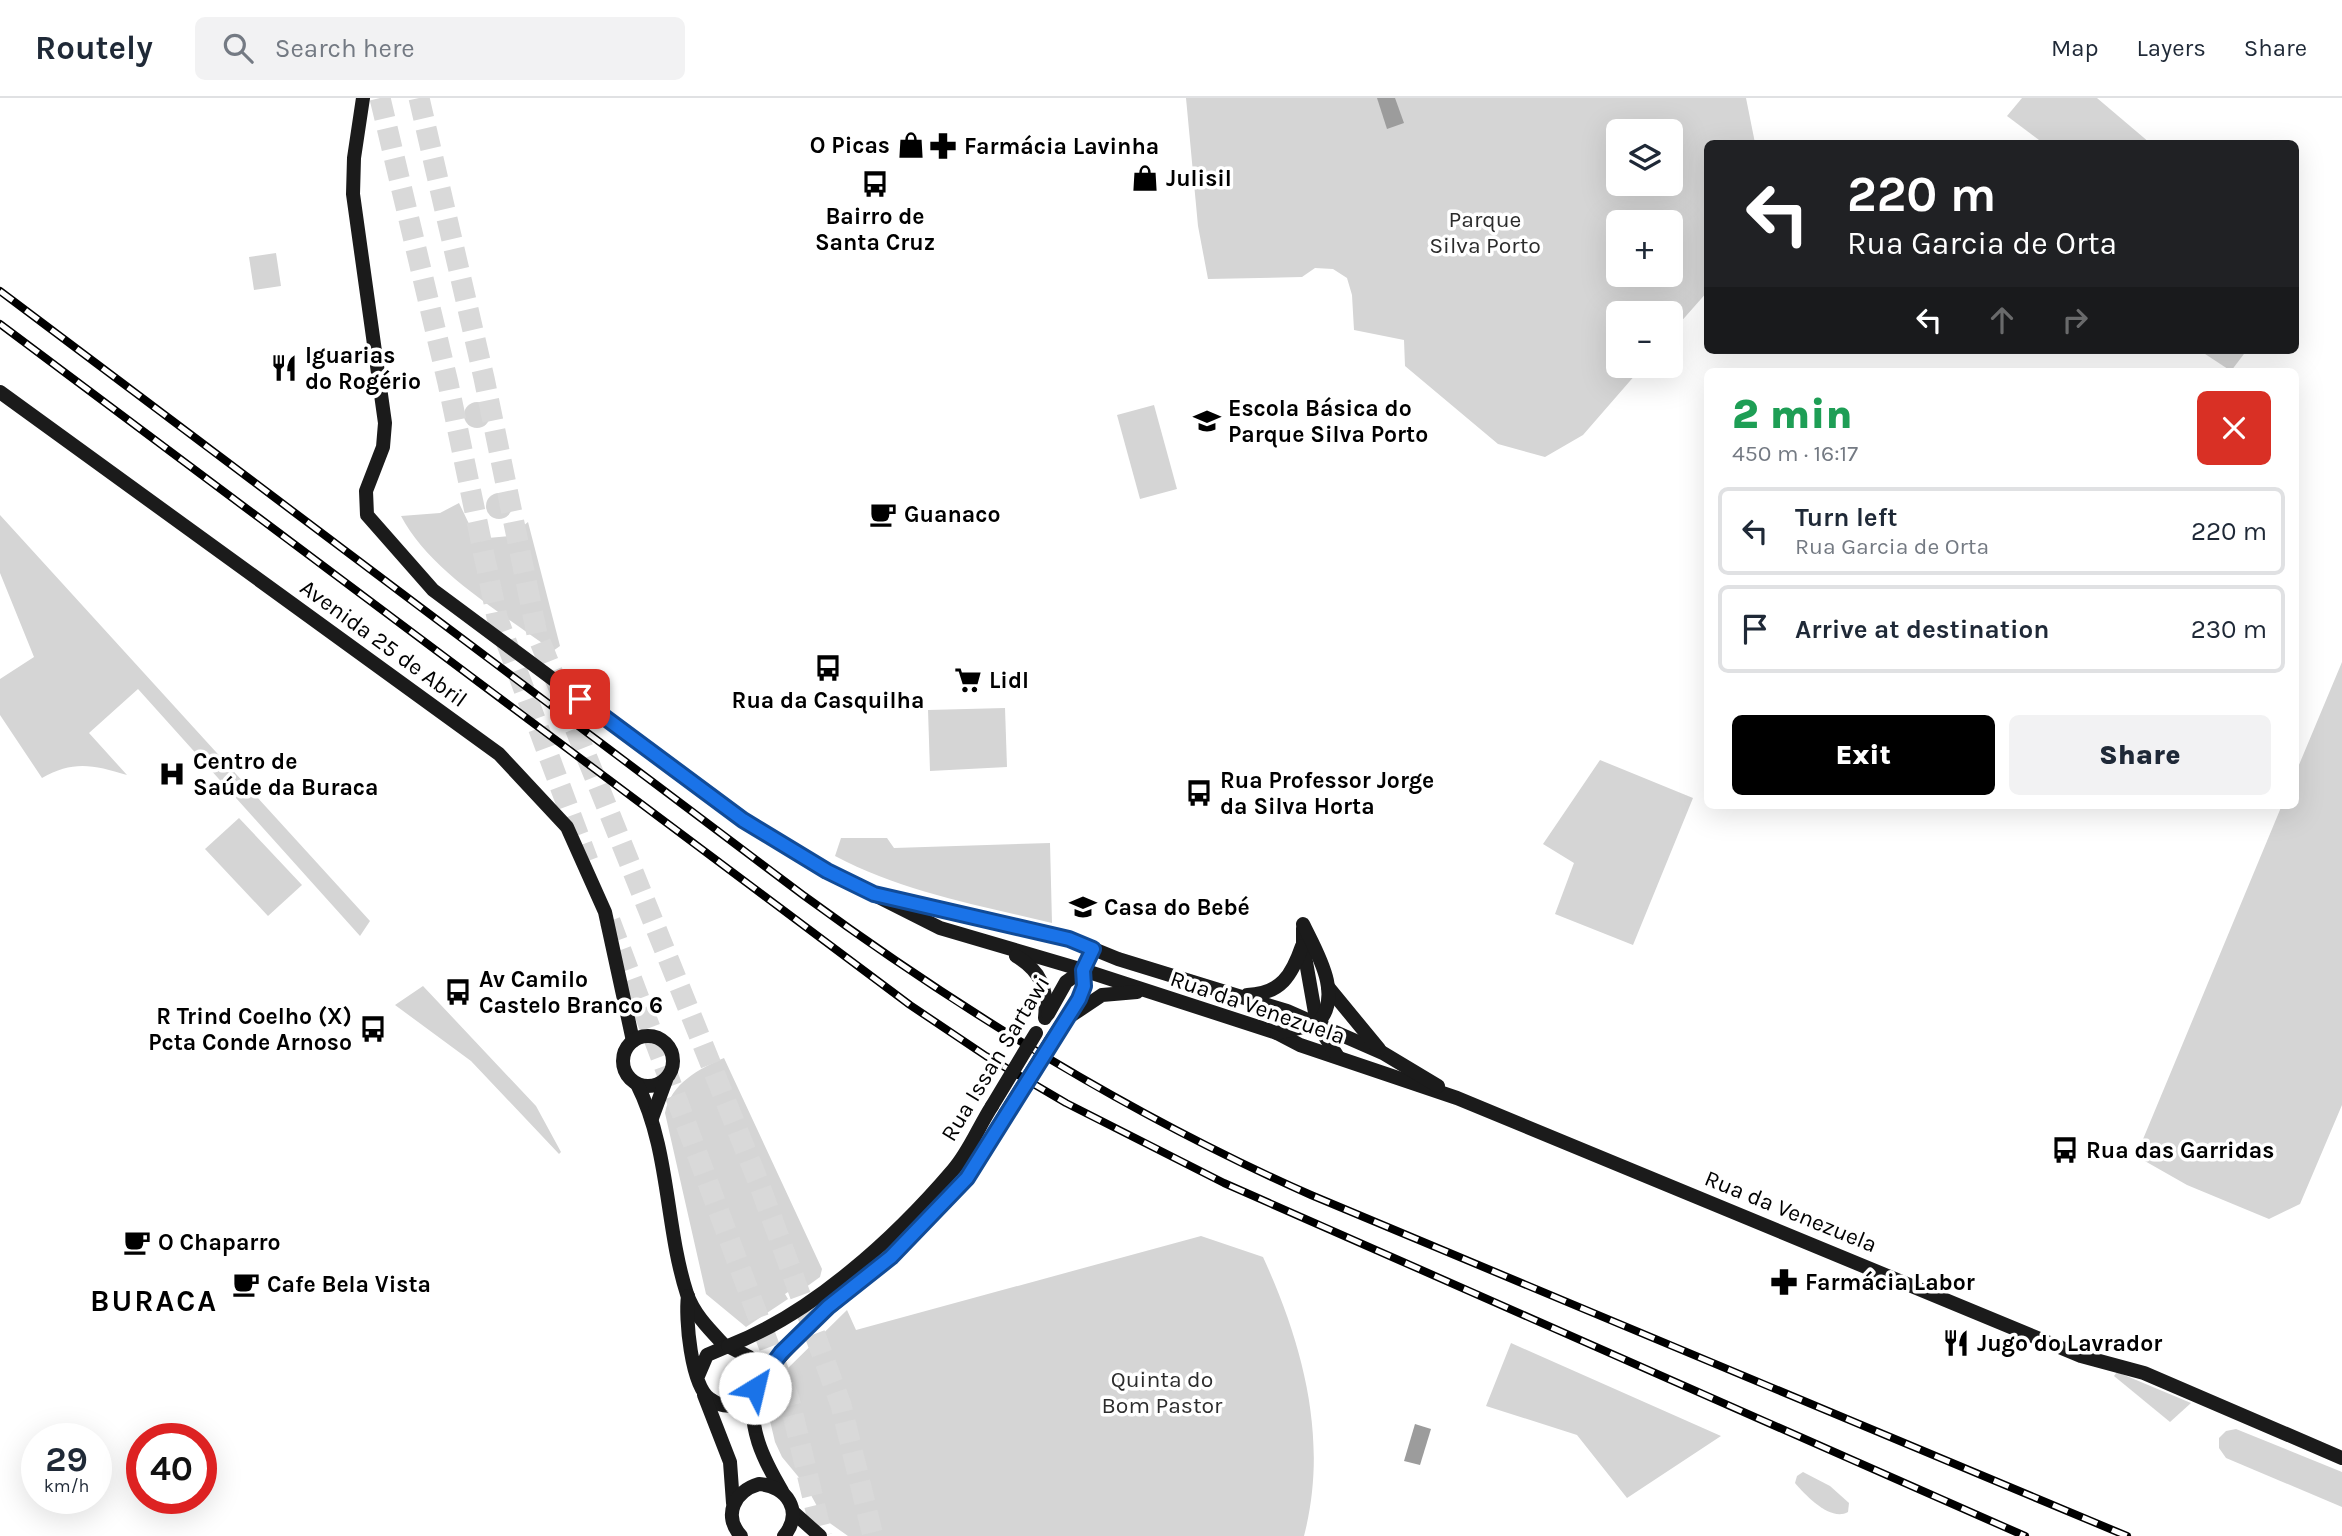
<!DOCTYPE html>
<html lang="en">
<head>
<meta charset="utf-8">
<style>
  body { margin:0; font-family:Karla,sans-serif; background:#f2f2f3; color:#1f2937; height:100vh; display:flex; flex-direction:column; font-size:26px; white-space:nowrap }
  * { box-sizing:border-box; margin:0 }
  p { font-size:23px; color:#747a83 }
  .icon { flex:none; width:38px; height:38px; fill:none; stroke:currentColor; stroke-width:2; stroke-linecap:round; stroke-linejoin:round }
  .map { position:relative; flex:1; overflow:hidden }
  .drawer { position:absolute; left:1704px; top:270px; width:595px; height:441px; display:flex; flex-direction:column; background:#fff; border-radius:10px; box-shadow:0 7px 28px #0002 }
  .drawer>* { flex:none }
  .banner { position:absolute; left:1704px; top:42px; width:595px; height:214px; border-radius:10px; box-shadow:0 7px 28px #0002; background:#202124; color:#fff; overflow:hidden }
  .buttons { position:absolute; left:1606px; top:21px; display:grid; gap:14px }
  .buttons a { display:grid; place-items:center; width:77px; height:77px; border-radius:10px; background:#fff; box-shadow:0 7px 28px #0002; font-size:35px }
  .speed { position:absolute; left:21px; top:1325px; display:flex; gap:14px; font-size:35px; font-weight:700; text-align:center }
  .speed>* { display:grid; place-content:center; width:91px; height:91px; border-radius:50%; background:#fff; box-shadow:0 7px 28px #0002; line-height:1 }
  .speed small { font-size:18px; font-weight:400 }
  .speed .limit { border:10px solid #d22; background:#fff; color:#111 }
  .pin { position:absolute; display:grid; place-items:center; width:60px; height:60px; color:#fff; margin:-30px; border-radius:14px; box-shadow:0 4px 10px #0006 }
  .me { position:absolute; width:77px; margin:-38px; rotate:36deg; stroke-linejoin:round; filter:drop-shadow(0 0 5px #0008) }
  .turn { display:flex; align-items:center; gap:24px; height:147px; padding:0 28px; font-size:32px }
  .turn .icon { width:91px; height:91px; stroke-width:2.5 }
  .turn b { display:block; font-size:49px; line-height:60px }
  .lanes { display:flex; align-items:center; height:66px; padding:0 28px; background:#0003; justify-content:center; gap:35px; direction:ltr }
  .lanes .off { opacity:.35 }
  .round { display:grid; place-items:center; flex:none; width:74px; height:74px; border-radius:10px; background:#f2f2f3 }
  .overview { display:flex; align-items:center; justify-content:space-between; height:119px; padding:0 28px }
  h1 { font-size:42px; font-weight:800; line-height:52px; color:#1e9e55 }
  .action { display:flex; gap:14px; margin-top:auto; padding:14px 28px }
  .action a { flex:1; height:80px; border-radius:10px; background:#000; color:#fff; font-size:28px; font-weight:800; line-height:80px; text-align:center }
  .action a+a { background:#f2f2f3; color:#1f2937 }
  ul { padding:0; list-style:none }
  li { display:flex; align-items:center; gap:21px; height:88px; margin:0 14px 10px; padding:0 14px; border:4px solid #e0e1e3; border-radius:10px }
  li div { flex:1 }
  li b { display:block; font-size:26px }
  li em { font-style:normal }
  header { display:flex; align-items:center; gap:42px; box-sizing:border-box; height:98px; padding:0 35px; background:#fff; border-bottom:2px solid #e0e1e3 }
  header strong { font-size:33px }
  nav { display:flex; gap:38px; margin-inline-start:auto; font-size:24px }
  .search { width:490px; height:63px; background:#f2f2f3; display:flex; align-items:center; gap:18px; box-sizing:border-box; padding:0 24px; border-radius:10px; color:#747a83; font-size:26px }
  .map>svg:first-child { display:block }
  .green { fill:#d5d5d5; fill-rule:evenodd }
  .water { fill:#9c9c9c }
  .lines { fill:none; stroke-linecap:round; stroke-linejoin:round }
  .highway-tunnel { stroke:#d9d9d9; stroke-width:21; stroke-dasharray:21 10; stroke-linecap:butt }
  .secondary { stroke:#1b1b1b; stroke-width:14 }
  .rail-casing { stroke:#000; stroke-width:8 }
  .rail { stroke:#fff; stroke-width:5; stroke-dasharray:16; stroke-linecap:butt }
  .secondary-bridge { stroke:#1b1b1b; stroke-width:14 }
  .route-casing { stroke:#114b97; stroke-width:18 }
  .route { stroke:#1a73e8; stroke-width:12 }
  .labels { text-anchor:middle; stroke-width:7; stroke-linejoin:round; paint-order:stroke }
  .poi-label { font-size:23px; font-weight:bold; fill:#000; stroke:#fff; text-anchor:start }
  .park-label { font-size:23px; fill:#2c2c2c; stroke:#fff }
  .street-label { font-size:23px; fill:#000; stroke:#fff }
  .district-label { font-size:30px; font-weight:bold; letter-spacing:2px; fill:#000; stroke:#fff }
</style>
</head>
<body>
<header>
<strong>Routely</strong>
<div class="search"><svg class="icon" aria-label="search" viewBox="0 0 24 24"><circle cx="10" cy="10" r="6"/><path d="M15 15l6 6"/></svg>Search here</div>
<nav><a>Map</a><a>Layers</a><a>Share</a></nav>
</header>
<div class="map">
<svg width="2342" height="1438" viewBox="0 0 2342 1438">
  <rect width="100%" height="100%" fill="#fff"/>
  <g class="green">
    <path d="M1186,0h560l9,45 -47,1v147l-37,42v-20h-52v53h24l-60,69 -38,22 -47,-13 -93,-78 -1,-26 -50,-10 -2,-35 -5,-17 -14,-9 -18,-1 -13,9 -94,2 -10,-53zM1619,33h52v53h-52zM1619,124h52v53h-52z"/>
    <path d="M2022,0h75l53,45h-107l-36,-27z"/>
    <path d="M276,155l5,33 -27,4 -5,-33z"/>
    <path d="M2199,252h48l-16,21z"/>
    <circle cx="477" cy="317" r="13"/>
    <path d="M1154,307l23,84 -37,10 -23,-84z"/>
    <circle cx="499" cy="408" r="13"/>
    <path d="M459,405l12,25 17,10 23,-2 17,-14 32,124 -7,5c-49,-37 -123,-79 -152,-135l39,-3z"/>
    <path d="M0,417l370,406 -10,15 -222,-247 -49,44 38,42c-33,-10 -54,-15 -85,3l-42,-63v-36l34,-22 -34,-84z"/>
    <path d="M2342,564v443l-42,99 -31,15 -82,-34 -51,-29 146,-351h14v-33z"/>
    <path d="M1005,610l2,59 -77,4 -2,-61z"/>
    <path d="M1600,662l93,38 -60,147 -78,-31 19,-51 -31,-19z"/>
    <path d="M239,720l63,67 -34,31 -63,-67z"/>
    <path d="M841,740h46l7,10 156,-5 2,80c-74,-18 -149,-31 -217,-67z"/>
    <path d="M423,888l113,120 25,46 -2,2 -88,-93 -76,-56z"/>
    <path d="M724,960l98,211 -2,8 -18,13 -3,-5 -14,9 3,5 -42,28 -40,-33 -41,-181c6,-30 34,-44 59,-55z"/>
    <path d="M1201,1138l62,21c40,87 66,183 41,279h-456l-24,-17 -18,-33 -24,-29 -7,-15 -8,-34 3,-16 15,-21 62,-61 9,20z"/>
    <path d="M1511,1245l210,93 -94,62 -50,-63 -91,-29z"/>
    <path d="M2117,1274l74,31 -21,19 -56,-46z"/>
    <path d="M2236,1331l106,43v35l-116,-49 -7,-10v-10l7,-7z"/>
    <path d="M1803,1374l27,14 19,17 -1,9c-17,10 -42,-16 -53,-29l2,-7z"/>
  </g>
  <g class="water">
    <path d="M1377,0h18l9,25 -17,6z"/>
    <path d="M1415,1326l16,5 -11,36 -16,-4z"/>
  </g>
  <g class="lines">
    <g class="highway-tunnel">
      <path d="M380,0l68,285 49,234 91,244"/>
      <path d="M419,0l65,280 53,256 221,547 83,224 32,131"/>
      <path d="M610,823l180,481 32,134"/>
    </g>
    <g class="secondary">
      <path d="M363,0l-9,60 -1,36 32,229 -2,24 -17,44 1,24 66,75 309,230 85,51 113,57 143,42 194,63 23,12 157,53 624,258 63,17 198,85"/>
      <path d="M0,294l499,362 68,73 38,85 28,129"/>
      <path d="M894,800l175,41 49,20 169,52 96,42 55,33"/>
      <path d="M1303,830v17l14,79 21,33"/>
      <path d="M1016,858c25,15 32,33 29,62"/>
      <path d="M1328,889l51,62"/>
      <path d="M1247,897c34,-1 45,-20 55,-49"/>
      <path d="M1048,916l18,-32 17,-12"/>
      <path d="M1072,917l30,-20 35,-3"/>
      <path d="M1277,935l40,-9c27,-28 0,-71 -14,-100"/>
      <circle cx="648" cy="963" r="25"/>
      <path d="M1050,944l32,-49 1,-23 10,-21"/>
      <path d="M637,986c33,65 28,142 50,210 7,21 24,37 38,52"/>
      <path d="M652,1020l14,-38"/>
      <path d="M688,1198c-3,21 3,90 22,103 29,21 59,-12 39,-42l-21,-11 -21,9 -9,21"/>
      <path d="M728,1248c84,-32 167,-108 225,-176 16,-18 26,-44 39,-64"/>
      <path d="M757,1285l54,-60 80,-66 76,-79 38,-64"/>
      <path d="M755,1291c-8,38 8,70 27,102"/>
      <path d="M704,1297l26,67 3,41"/>
      <path d="M793,1414l27,24"/>
      <path d="M741,1438c-19,-21 -6,-45 18,-52 28,2 45,28 25,52"/>
    </g>
    <defs>
      <g id="rail">
        <path d="M0,193l803,604c160,117 327,220 508,300l816,341"/>
        <path d="M0,226l910,681 76,51 80,47 158,80 801,353"/>
      </g>
    </defs>
    <use href="#rail" class="rail-casing"/>
    <use href="#rail" class="rail"/>
    <g class="secondary-bridge">
      <path d="M992,1008l44,-73"/>
      <path d="M1005,1016l45,-72"/>
    </g>
  </g>
  <g class="lines">
    <defs>
      <path id="route" d="M580,601l163,121 84,51 47,23 195,45 24,10 -10,21 1,16 -5,13 -112,179 -76,79 -63,50 -47,46 -26,35"/>
    </defs>
    <use href="#route" class="route-casing"/>
    <use href="#route" class="route"/>
  </g>
  <defs>
    <symbol id="shop-bare" viewBox="-9 -9 18 18"><path d="M-5-2.5h2.3a2.7 3.5 0 0 1 5.4 0H5L5.5 6h-11ZM-1.5-2.5h3a1.5 2.3 0 0 0-3 0Z" fill="#000" stroke="#fff" stroke-width="2.5" paint-order="stroke"/></symbol>
    <symbol id="pharmacy-bare" viewBox="-9 -9 18 18"><path d="M-2-6h4v4h4v4h-4v4h-4v-4h-4v-4h4Z" fill="#000" stroke="#fff" stroke-width="2.5" paint-order="stroke"/></symbol>
    <symbol id="bus-bare" viewBox="-9 -9 18 18"><path d="M-5-6H5V4H4V6H2V4H-2V6H-4V4H-5ZM-3.5-4V0h7V-4ZM-3.5 1.2v1.5H-2V1.2ZM2 1.2v1.5H3.5V1.2Z" fill="#000" stroke="#fff" stroke-width="2.5" paint-order="stroke"/></symbol>
    <symbol id="restaurant-bare" viewBox="-9 -9 18 18"><path d="M-5-6h1v4h1v-4h1v4h1v-4h1v5L-1.5 .5V6h-2V.5L-5-1ZM5-6V6H3V1.5H1.5Q1.5-4 5-6Z" fill="#000" stroke="#fff" stroke-width="2.5" paint-order="stroke"/></symbol>
    <symbol id="school-bare" viewBox="-9 -9 18 18"><path d="M0-5L7-2L0 1L-7-2ZM-4 1L0 2.5L4 1V4Q0 6-4 4Z" fill="#000" stroke="#fff" stroke-width="2.5" paint-order="stroke"/></symbol>
    <symbol id="cafe-bare" viewBox="-9 -9 18 18"><path d="M-5.5-4.5H6V0H3Q3 3.5 0 3.5H-2.5Q-5.5 3.5-5.5 0ZM3-3.2v2h1.7v-2ZM-6 4.5H4V6H-6Z" fill="#000" stroke="#fff" stroke-width="2.5" paint-order="stroke"/></symbol>
    <symbol id="supermarket-bare" viewBox="-9 -9 18 18"><path d="M-6-5.5h2.5l.6 2H6L4.5 2H-2.5L-4.4-4H-6ZM-1.5 3.2a1.3 1.3 0 1 0 .1 0ZM3 3.2a1.3 1.3 0 1 0 .1 0Z" fill="#000" stroke="#fff" stroke-width="2.5" paint-order="stroke"/></symbol>
    <symbol id="hospital-bare" viewBox="-9 -9 18 18"><path d="M-5-5h3v3.5h4V-5h3V5h-3V1.5h-4V5h-3Z" fill="#000" stroke="#fff" stroke-width="2.5" paint-order="stroke"/></symbol>
  </defs>
  <g fill-rule="evenodd">
    <use href="#shop-bare" x="892" y="28" width="38" height="38"/>
    <use href="#pharmacy-bare" x="924" y="29" width="38" height="38"/>
    <use href="#shop-bare" x="1126" y="61" width="38" height="38"/>
    <use href="#bus-bare" x="856" y="67" width="38" height="38"/>
    <use href="#restaurant-bare" x="265" y="251" width="38" height="38"/>
    <use href="#school-bare" x="1188" y="304" width="38" height="38"/>
    <use href="#cafe-bare" x="864" y="397" width="38" height="38"/>
    <use href="#bus-bare" x="809" y="551" width="38" height="38"/>
    <use href="#supermarket-bare" x="949" y="563" width="38" height="38"/>
    <use href="#hospital-bare" x="153" y="657" width="38" height="38"/>
    <use href="#bus-bare" x="1180" y="676" width="38" height="38"/>
    <use href="#school-bare" x="1064" y="790" width="38" height="38"/>
    <use href="#bus-bare" x="439" y="875" width="38" height="38"/>
    <use href="#bus-bare" x="354" y="912" width="38" height="38"/>
    <use href="#bus-bare" x="2046" y="1033" width="38" height="38"/>
    <use href="#cafe-bare" x="118" y="1125" width="38" height="38"/>
    <use href="#pharmacy-bare" x="1765" y="1165" width="38" height="38"/>
    <use href="#cafe-bare" x="227" y="1167" width="38" height="38"/>
    <use href="#restaurant-bare" x="1937" y="1226" width="38" height="38"/>
  </g>
  <g class="labels">
    <g class="poi-label">
      <text x="890" y="55" text-anchor="end">O Picas</text>
      <text x="964" y="56">Farmácia Lavinha</text>
      <text x="1166" y="88">Julisil</text>
      <text x="875" y="126" text-anchor="middle">Bairro de<tspan x="875" dy="26">Santa Cruz</tspan></text>
      <text x="305" y="265">Iguarias<tspan x="305" dy="26">do Rogério</tspan></text>
      <text x="1228" y="318">Escola Básica do<tspan x="1228" dy="26">Parque Silva Porto</tspan></text>
      <text x="904" y="424">Guanaco</text>
      <text x="989" y="590">Lidl</text>
      <text x="828" y="610" text-anchor="middle">Rua da Casquilha</text>
      <text x="193" y="671">Centro de<tspan x="193" dy="26">Saúde da Buraca</tspan></text>
      <text x="1220" y="690">Rua Professor Jorge<tspan x="1220" dy="26">da Silva Horta</tspan></text>
      <text x="1104" y="817">Casa do Bebé</text>
      <text x="479" y="889">Av Camilo<tspan x="479" dy="26">Castelo Branco 6</tspan></text>
      <text x="352" y="926" text-anchor="end">R Trind Coelho (X)<tspan x="352" dy="26">Pcta Conde Arnoso</tspan></text>
      <text x="2086" y="1060">Rua das Garridas</text>
      <text x="158" y="1152">O Chaparro</text>
      <text x="1805" y="1192">Farmácia Labor</text>
      <text x="267" y="1194">Cafe Bela Vista</text>
      <text x="1977" y="1253">Jugo do Lavrador</text>
    </g>
    <g class="park-label">
      <text x="1485" y="129">Parque<tspan x="1485" dy="26">Silva Porto</tspan></text>
      <text x="1162" y="1289">Quinta do<tspan x="1162" dy="26">Bom Pastor</tspan></text>
    </g>
    <g class="street-label">
      <text transform="translate(384 545) rotate(36)" y="8">Avenida 25 de Abril</text>
      <text transform="translate(1258 909) rotate(19)" y="8">Rua da Venezuela</text>
      <text transform="translate(995 960) rotate(-59)" y="8">Rua Issan Sartawi</text>
      <text transform="translate(1791 1113) rotate(22)" y="8">Rua da Venezuela</text>
    </g>
    <g class="district-label">
      <text x="154" y="1213">BURACA</text>
    </g>
  </g>
</svg>
<div class="buttons">
<a><svg class="icon" aria-label="layers" viewBox="0 0 24 24"><path d="M12 4l9 5-9 5-9-5zM3 14l9 5 9-5"/></svg></a>
<a>+</a>
<a>−</a>
</div>
<div class="speed"><div>29<small>km/h</small></div><div class="limit">40</div></div>
<div class="pin" style="left:580px;top:601px;background:#d93025"><svg class="icon" aria-label="arrive" viewBox="0 0 24 24"><path d="M6 21V4h12l-3 4 3 4H6"/></svg></div>
<svg class="me" style="left:755px;top:1290px" viewBox="-20 -20 40 40"><circle r="19" fill="#fff"/><path d="M0-13L10 11 0 6-10 11z" fill="#1a73e8"/></svg>
<div class="banner">
<div class="turn"><svg class="icon" aria-label="left" viewBox="0 0 24 24"><path d="M17 20v-9H6M10 6l-5 5 5 5"/></svg><div><b>220 m</b>Rua Garcia de Orta</div></div>
<div class="lanes"><svg class="icon" aria-label="left" viewBox="0 0 24 24"><path d="M17 20v-9H6M10 6l-5 5 5 5"/></svg><svg class="icon off" aria-label="ahead" viewBox="0 0 24 24"><path d="M12 20V5M6 11l6-6 6 6"/></svg><svg class="icon off" aria-label="right" viewBox="0 0 24 24"><path d="M7 20v-9h11M14 6l5 5-5 5"/></svg></div>
</div>
<section class="drawer">
<div class="overview"><div><h1>2 min</h1><p>450 m · 16:17</p></div><a class="round" style="background:#d93025;color:#fff"><svg class="icon" aria-label="close" viewBox="0 0 24 24"><path d="M6 6l12 12M18 6L6 18"/></svg></a></div>
<ul>
<li><svg class="icon" aria-label="left" viewBox="0 0 24 24"><path d="M17 20v-9H6M10 6l-5 5 5 5"/></svg><div><b>Turn left</b><p>Rua Garcia de Orta</p></div><em>220 m</em></li>
<li><svg class="icon" aria-label="arrive" viewBox="0 0 24 24"><path d="M6 21V4h12l-3 4 3 4H6"/></svg><div><b>Arrive at destination</b></div><em>230 m</em></li>
</ul>
<div class="action"><a>Exit</a><a>Share</a></div>
</section>
</div>
</body>
</html>
